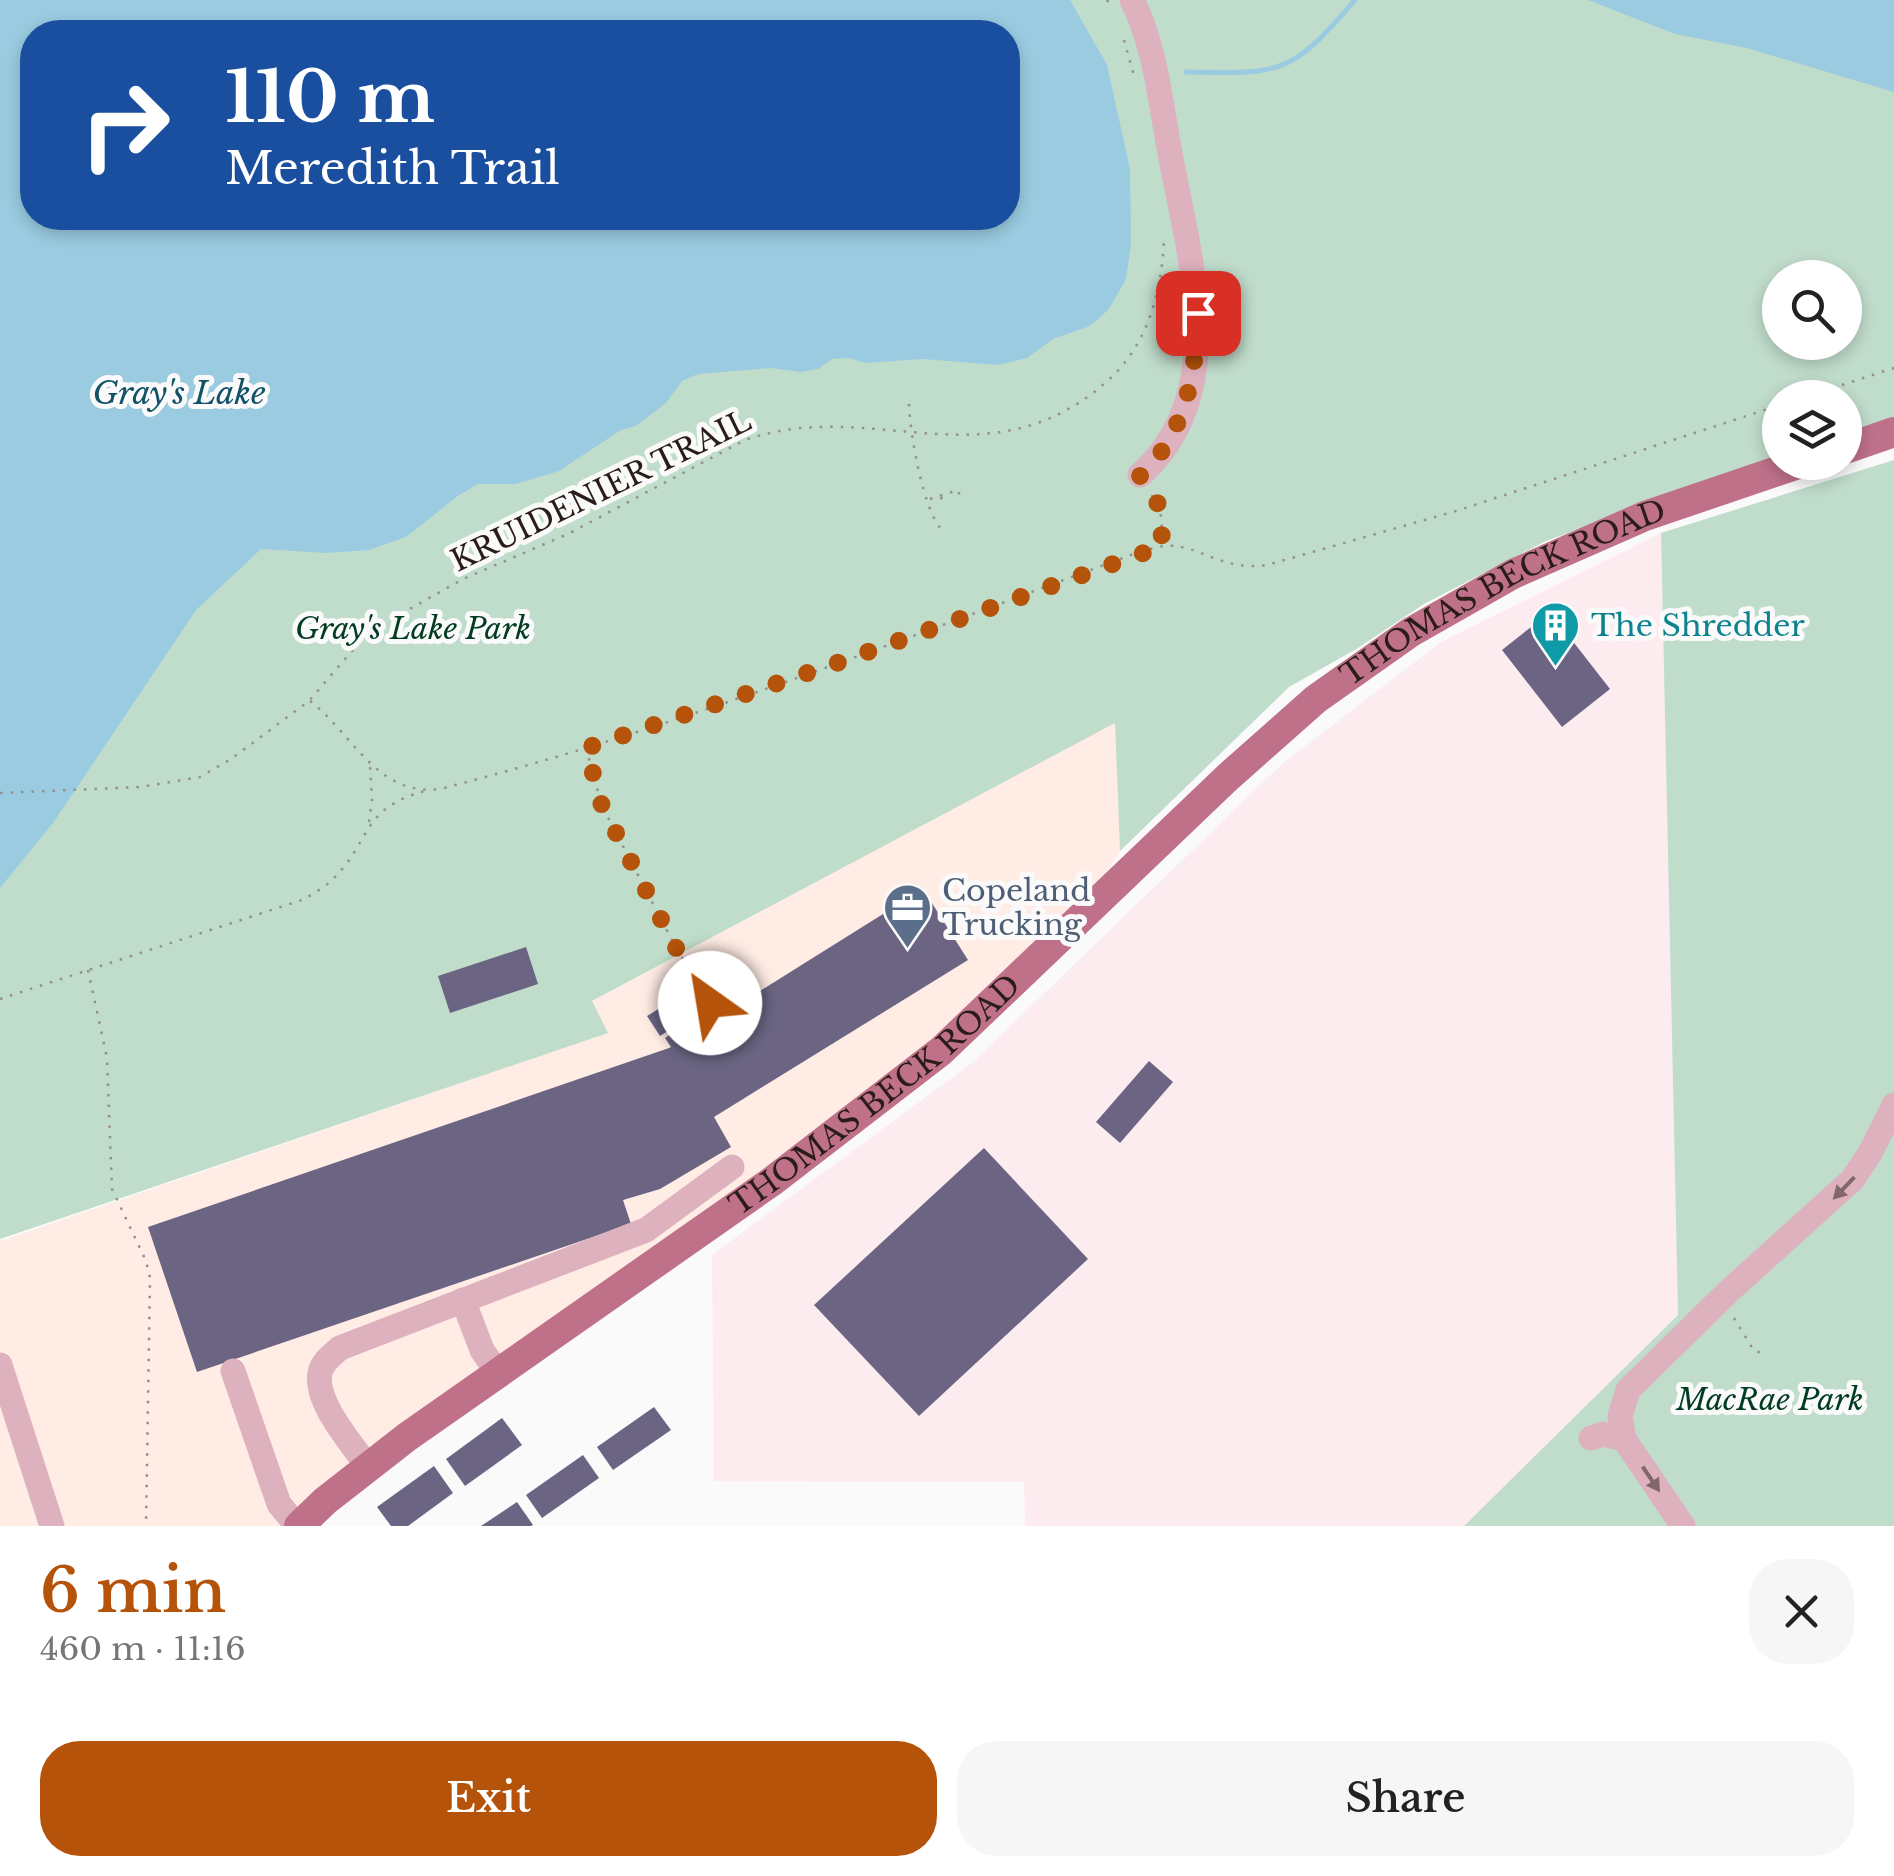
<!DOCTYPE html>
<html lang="en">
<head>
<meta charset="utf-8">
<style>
  body { margin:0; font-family:"Libre Baskerville",serif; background:#f6f6f6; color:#222; height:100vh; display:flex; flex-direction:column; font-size:38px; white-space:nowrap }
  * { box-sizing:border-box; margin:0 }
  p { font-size:32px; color:#767676 }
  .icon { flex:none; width:55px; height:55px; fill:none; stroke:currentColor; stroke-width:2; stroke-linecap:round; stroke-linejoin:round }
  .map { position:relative; height:1526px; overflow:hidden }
  .sheet { display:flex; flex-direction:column; background:#fff; flex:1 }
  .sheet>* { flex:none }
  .hud { position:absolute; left:20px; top:20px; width:1000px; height:210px; border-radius:40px; box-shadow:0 5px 15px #0003; background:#1a4fa0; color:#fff; overflow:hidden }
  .buttons { position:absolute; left:1762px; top:260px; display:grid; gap:20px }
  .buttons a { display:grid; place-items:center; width:100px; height:100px; border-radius:50%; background:#fff; box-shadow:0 5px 15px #0003; font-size:50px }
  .pin { position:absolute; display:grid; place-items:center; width:85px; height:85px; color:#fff; margin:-42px; border-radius:20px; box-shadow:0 5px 15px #0006 }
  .me { position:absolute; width:110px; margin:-55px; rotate:328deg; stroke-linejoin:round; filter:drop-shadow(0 0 8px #0008) }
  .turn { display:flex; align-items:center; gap:35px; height:210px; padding:0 40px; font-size:45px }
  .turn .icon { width:130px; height:130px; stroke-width:2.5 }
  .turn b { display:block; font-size:70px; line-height:85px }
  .round { display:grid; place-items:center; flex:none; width:105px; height:105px; border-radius:40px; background:#f6f6f6 }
  .head { display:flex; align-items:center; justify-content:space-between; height:170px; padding:0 40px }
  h1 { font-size:60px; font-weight:600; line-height:75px; color:#b45309 }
  .action { display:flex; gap:20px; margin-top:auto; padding:20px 40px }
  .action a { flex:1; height:115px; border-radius:40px; background:#b45309; color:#fff; font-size:40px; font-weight:600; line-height:115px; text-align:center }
  .action a+a { background:#f6f6f6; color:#222 }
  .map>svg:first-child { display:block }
  .built { fill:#ffece4 }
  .industrial { fill:#fcecef }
  .green { fill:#c0dccb; fill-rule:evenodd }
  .water { fill:#9acbe1; fill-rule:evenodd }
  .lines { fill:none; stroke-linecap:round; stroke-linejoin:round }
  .stream { stroke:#9acbe1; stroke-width:5 }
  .building { fill:#6b6583 }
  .path { stroke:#96908d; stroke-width:2.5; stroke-dasharray:2.5 8; stroke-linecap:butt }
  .minor { stroke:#ddb1bd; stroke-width:25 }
  .major { stroke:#bf718a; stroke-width:30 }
  .oneway { fill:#84676a }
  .route { stroke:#b45309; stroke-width:18; stroke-dasharray:0 32.4 }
  .labels { text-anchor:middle; stroke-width:10; stroke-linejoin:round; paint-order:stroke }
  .street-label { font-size:30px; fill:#2a1d17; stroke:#fafafa }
  .culture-label { font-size:30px; fill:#0d838f; stroke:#fafafa; text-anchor:start }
  .park-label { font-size:30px; font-style:italic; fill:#023c23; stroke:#fafafa }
  .service-label { font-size:30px; fill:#4e5e75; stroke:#fafafa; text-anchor:start }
  .water-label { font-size:32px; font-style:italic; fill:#115268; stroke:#fafafa }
</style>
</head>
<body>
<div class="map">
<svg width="1894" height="1526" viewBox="0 0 1894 1526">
  <rect width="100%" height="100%" fill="#fafafa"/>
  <path class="built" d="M1115,722l5,129 -50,77 -129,123 -642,475h-299v-285l607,-208 -16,-31z"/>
  <path class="industrial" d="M1661,533l17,782 -214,211h-439l-1,-44 -310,-1 -2,-226 260,-192 311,-300 158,-121z"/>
  <g class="green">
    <path d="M0,0h1611l283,88v332l-49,16v-38h-65v60l-234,83 -122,63 -66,44 -69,39 -169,164 -5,-128 -523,278 16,32 -608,206zM32,32h976v186h-976zM1780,278h65v64h-65z"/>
    <path d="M1894,460v1066h-430l214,-211 -17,-782z"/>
  </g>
  <g class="water">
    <path d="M0,0h1070l37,65 23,104 1,74 -5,36 -17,30 -19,17 -37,13 -26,19 -29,7 -75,-6 -58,4 -16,-5 -17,1 -14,10 -18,3 -29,-4 -73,6 -16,7 -16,22 -30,23 -15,4 -62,41 -43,13h-38l-19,11 -53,42 -37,13 -43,3 -65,-4 -65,61 -143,213 -53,65zM32,32h976v186h-976z"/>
    <path d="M1588,0h306v92l-147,-44 -72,-14z"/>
  </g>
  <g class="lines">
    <path class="stream" d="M1186,72c96,2 105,3 169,-72"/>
  </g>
  <g class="building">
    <path d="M1550,612l60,77 -48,38 -60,-77z"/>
    <path d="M923,889l45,71 -254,157 17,30 -71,42 -37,11 8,24 -434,148 -49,-145 521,-179 2,-1 -6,-9 18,-12 5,10z"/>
    <path d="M526,947l12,37 -88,29 -12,-37z"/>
    <path d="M668,1003l13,20 -21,13 -13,-20z"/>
    <path d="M1149,1061l24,21 -53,61 -24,-21z"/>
    <path d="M984,1148l104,111 -169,157 -105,-111z"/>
    <path d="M654,1407l17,23 -58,40 -16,-23z"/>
    <path d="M502,1418l20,27 -57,41 -19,-27z"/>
    <path d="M583,1455l16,23 -57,40 -16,-23z"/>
    <path d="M434,1466l19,27 -45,33h-17l-14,-19z"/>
    <path d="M517,1502l16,23 -2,1h-50z"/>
  </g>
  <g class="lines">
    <g class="path">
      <path d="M1107,0l5,9"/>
      <path d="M1124,40l10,36"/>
      <path d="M1802,398l92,-30"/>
      <path d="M909,404c1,29 14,108 34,127"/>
      <path d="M1152,495l9,21 2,28"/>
      <path d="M941,497l3,9"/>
      <path d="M930,499l28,-9 3,10"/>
      <path d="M310,701c43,33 67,96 130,88 238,-61 469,-152 699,-237 8,-2 17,-5 24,-6 36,-3 58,26 104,19l189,-54 324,-106"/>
      <path d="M586,748l16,58 73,140 35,57 -2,2"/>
      <path d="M0,793l140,-6 60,-10 31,-18 78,-58 54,-63 18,-13 82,-46 105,-45 177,-94c127,-44 241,45 359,-56 43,-37 57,-88 60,-143"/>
      <path d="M369,822l3,-22 -2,-35"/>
      <path d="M88,970l19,88 5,131 34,72 4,17 -4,248"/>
      <path d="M0,999l305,-100c8,-6 19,-11 26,-18 41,-39 28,-72 94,-90"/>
      <path d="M1734,1318l20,33 9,2"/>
    </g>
    <g class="minor">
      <path d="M1132,0c23,45 28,99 37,148 19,104 64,245 -29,327"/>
      <path d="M463,1300l19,50 16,23"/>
      <path d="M0,1365l52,161"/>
      <path d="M233,1371l46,133 18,22"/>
      <path d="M1591,1438l12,-4 21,5"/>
      <path d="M368,1467c-15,-22 -54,-65 -48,-94 2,-11 12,-18 20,-25l306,-118 86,-63"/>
      <path d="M1683,1526l-59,-87 -4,-23 8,-26 100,-98 125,-113 17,-26 24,-48"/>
    </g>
    <g class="major">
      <path d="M1845,449l49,-17"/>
      <path id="s1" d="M299,1526l26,-25 82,-64 364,-255 170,-131 287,-274 88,-78 95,-67 102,-58 132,-58 159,-54"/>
    </g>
  </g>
  <defs><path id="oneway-solid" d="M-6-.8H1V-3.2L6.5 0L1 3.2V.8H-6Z" transform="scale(2.5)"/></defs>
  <g class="oneway">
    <use href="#oneway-solid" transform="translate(1844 1188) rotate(134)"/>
    <use href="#oneway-solid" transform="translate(1651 1479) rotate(56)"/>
  </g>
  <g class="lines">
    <path class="route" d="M710,1003l-35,-57 -73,-140 -16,-58 248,-84 329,-118 -5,-42 -18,-28c46,-42 56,-104 58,-163"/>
  </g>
  <defs>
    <symbol id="building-pin" viewBox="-11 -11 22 30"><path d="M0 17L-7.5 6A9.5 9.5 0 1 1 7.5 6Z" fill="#0f9aa8" stroke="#fafafa"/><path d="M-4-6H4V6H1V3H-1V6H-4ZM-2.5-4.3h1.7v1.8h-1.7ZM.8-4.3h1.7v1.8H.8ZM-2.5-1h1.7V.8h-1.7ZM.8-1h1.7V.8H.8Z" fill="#fff"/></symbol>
    <symbol id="office-pin" viewBox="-11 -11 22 30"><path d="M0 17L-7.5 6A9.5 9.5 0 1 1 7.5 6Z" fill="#5c6f8a" stroke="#fafafa"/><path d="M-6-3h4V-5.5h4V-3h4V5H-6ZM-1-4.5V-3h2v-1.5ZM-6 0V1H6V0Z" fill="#fff"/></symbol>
  </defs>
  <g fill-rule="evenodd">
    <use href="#building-pin" x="1528" y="598" width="55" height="75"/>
    <use href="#office-pin" x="880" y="880" width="55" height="75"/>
  </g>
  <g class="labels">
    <g class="street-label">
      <text transform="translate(601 491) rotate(-26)" y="10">KRUIDENIER TRAIL</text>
      <text dy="10" stroke="none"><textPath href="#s1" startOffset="1530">THOMAS BECK ROAD</textPath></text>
      <text dy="10" stroke="none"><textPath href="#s1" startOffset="720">THOMAS BECK ROAD</textPath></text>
    </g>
    <g class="culture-label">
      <text x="1591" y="636">The Shredder</text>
    </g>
    <g class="park-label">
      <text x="413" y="639">Gray's Lake Park</text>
      <text x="1770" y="1410">MacRae Park</text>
    </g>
    <g class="service-label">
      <text x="942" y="901">Copeland<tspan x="942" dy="34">Trucking</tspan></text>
    </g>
    <g class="water-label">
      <text x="179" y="404">Gray's Lake</text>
    </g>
  </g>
</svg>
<div class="buttons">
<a><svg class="icon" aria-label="search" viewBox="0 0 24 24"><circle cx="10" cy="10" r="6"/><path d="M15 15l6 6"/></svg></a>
<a><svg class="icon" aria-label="layers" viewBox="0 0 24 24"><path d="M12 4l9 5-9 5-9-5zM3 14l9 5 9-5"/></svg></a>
</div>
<div class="pin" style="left:1198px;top:313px;background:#d93025"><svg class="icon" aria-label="arrive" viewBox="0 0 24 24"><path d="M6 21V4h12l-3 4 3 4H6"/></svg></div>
<svg class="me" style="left:710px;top:1003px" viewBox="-20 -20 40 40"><circle r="19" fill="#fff"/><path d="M0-13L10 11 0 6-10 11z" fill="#b45309"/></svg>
<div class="hud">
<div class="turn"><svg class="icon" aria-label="right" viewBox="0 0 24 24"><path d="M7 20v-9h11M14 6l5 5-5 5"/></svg><div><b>110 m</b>Meredith Trail</div></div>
</div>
</div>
<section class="sheet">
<div class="head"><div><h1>6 min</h1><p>460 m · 11:16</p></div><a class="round"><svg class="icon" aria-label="close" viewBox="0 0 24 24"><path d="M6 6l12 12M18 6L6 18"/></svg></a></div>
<div class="action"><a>Exit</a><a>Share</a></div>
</section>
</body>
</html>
